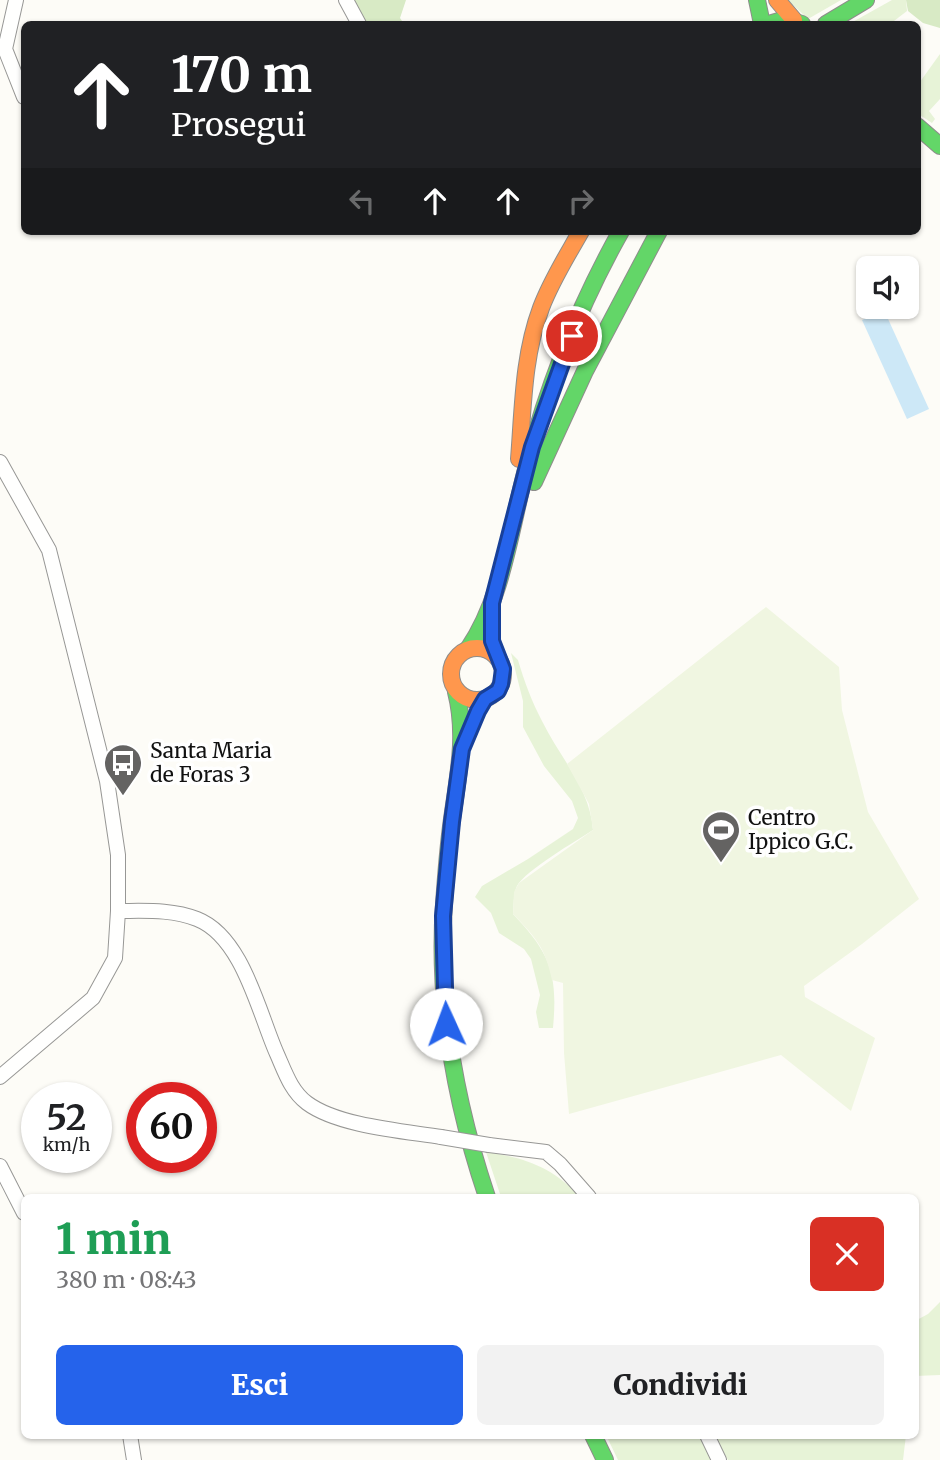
<!DOCTYPE html>
<html lang="it">
<head>
<meta charset="utf-8">
<style>
  body { margin:0; font-family:Merriweather,serif; background:#f2f2f2; color:#202124; height:100vh; display:flex; flex-direction:column; font-size:26px; white-space:nowrap }
  * { box-sizing:border-box; margin:0 }
  p { font-size:23px; color:#757577 }
  .icon { flex:none; width:38px; height:38px; fill:none; stroke:currentColor; stroke-width:2; stroke-linecap:round; stroke-linejoin:round }
  .map { position:relative; flex:1; overflow:hidden }
  .side { position:absolute; left:21px; top:1194px; width:898px; height:245px; display:flex; flex-direction:column; background:#fff; border-radius:10px; box-shadow:0 2px 5px #0004 }
  .side>* { flex:none }
  .banner { position:absolute; left:21px; top:21px; width:900px; height:214px; border-radius:10px; box-shadow:0 2px 5px #0004; background:#202124; color:#fff; overflow:hidden }
  .controls { position:absolute; left:856px; top:256px; display:grid; gap:14px }
  .controls a { display:grid; place-items:center; width:63px; height:63px; border-radius:10px; background:#fff; box-shadow:0 2px 5px #0004; font-size:35px }
  .speed { position:absolute; left:21px; top:1082px; display:flex; gap:14px; font-size:35px; font-weight:700; text-align:center }
  .speed>* { display:grid; place-content:center; width:91px; height:91px; border-radius:50%; background:#fff; box-shadow:0 2px 5px #0004; line-height:1 }
  .speed small { font-size:18px; font-weight:400 }
  .speed .limit { border:10px solid #d22; background:#fff; color:#111 }
  .pin { position:absolute; display:grid; place-items:center; width:60px; height:60px; color:#fff; margin:-30px; border:4px solid #fff; border-radius:50%; box-shadow:0 2px 7px #0007 }
  .me { position:absolute; width:77px; margin:-38px; rotate:358deg; stroke-linejoin:round; filter:drop-shadow(0 0 5px #0008) }
  .turn { display:flex; align-items:center; gap:24px; height:147px; padding:0 35px; font-size:32px }
  .turn .icon { width:91px; height:91px; stroke-width:2.5 }
  .turn b { display:block; font-size:49px; line-height:60px }
  .lanes { display:flex; align-items:center; height:66px; padding:0 35px; background:#0003; justify-content:center; gap:35px; direction:ltr }
  .lanes .off { opacity:.35 }
  .round { display:grid; place-items:center; flex:none; width:74px; height:74px; border-radius:10px; background:#f2f2f2 }
  .head { display:flex; align-items:center; justify-content:space-between; height:119px; padding:0 35px }
  h1 { font-size:42px; font-weight:800; line-height:52px; color:#1e9e55 }
  .action { display:flex; gap:14px; margin-top:auto; padding:14px 35px }
  .action a { flex:1; height:80px; border-radius:10px; background:#2563eb; color:#fff; font-size:28px; font-weight:800; line-height:80px; text-align:center }
  .action a+a { background:#f2f2f2; color:#202124 }
  .map>svg:first-child { display:block }
  .green { fill:#e7f3d7 }
  .forest { fill:#d8eac5 }
  .pitch { fill:#f0f6e1 }
  .water { fill:#cde8f7 }
  .lines { fill:none; stroke-linecap:round; stroke-linejoin:round }
  .street-casing { stroke:#979795; stroke-width:16 }
  .fast-casing { stroke:#8e8d8b; stroke-width:18 }
  .slow-casing { stroke:#8e8d8b; stroke-width:18 }
  .street { stroke:#fffffe; stroke-width:14 }
  .fast { stroke:#63d668; stroke-width:16 }
  .slow { stroke:#ff974d; stroke-width:16 }
  .street-bridge-casing { stroke:#979795; stroke-width:16; stroke-linecap:butt }
  .street-bridge { stroke:#fffffe; stroke-width:14 }
  .route-casing { stroke:#184099; stroke-width:18 }
  .route { stroke:#2563eb; stroke-width:12 }
  .labels { text-anchor:middle; stroke-width:7; stroke-linejoin:round; paint-order:stroke }
  .poi-label { font-size:21px; fill:#111; stroke:#fff; text-anchor:start }
</style>
</head>
<body>
<div class="map">
<svg width="940" height="1460" viewBox="0 0 940 1460">
  <rect width="100%" height="100%" fill="#fdfcf7"/>
  <g class="green">
    <path d="M788,0h53l-33,19z"/>
    <path d="M892,0h14l1,11 -17,13h-41z"/>
    <path d="M940,54v45l-11,12 6,8 -3,4 -15,-10v-27z"/>
    <path d="M511,653l7,7c6,21 14,42 24,61 18,37 48,67 51,109 -17,11 -67,40 -76,56 -4,8 -3,19 -4,28 37,39 45,59 40,114h-14l-3,-16 4,-17 -9,-36 -7,-10 -25,-16 -8,-20 -16,-16 7,-11 46,-27 45,-30 5,-11 -6,-17 -28,-35 -21,-39v-26z"/>
    <path d="M486,1152c40,6 66,15 94,45h-79z"/>
    <path d="M940,1302v73l-25,1v-55l13,-7z"/>
    <path d="M606,1435h94l12,25h-94z"/>
    <path d="M714,1435h192l-3,25h-175z"/>
  </g>
  <g class="forest">
    <path d="M353,0h53l-6,18 4,6h-38z"/>
    <path d="M906,0h34v28l-17,-5 -15,-12z"/>
  </g>
  <path class="pitch" d="M766,607l73,60 3,43 26,102 51,87 -57,45 -58,42 1,11 70,41 -24,73 -70,-56 -212,59 -5,-61 -1,-70 -11,-3c-7,-33 -16,-42 -39,-66l1,-22 5,-9 74,-53 -4,-26 -22,-40z"/>
  <path class="water" d="M884,310l45,99 -22,10 -45,-99z"/>
  <g class="lines">
    <defs>
      <g id="street">
        <path d="M16,0l-11,49 19,48"/>
        <path d="M346,0l13,24"/>
        <path d="M0,462l49,88 58,231 11,74v56l-3,47 -22,40 -93,79"/>
        <path d="M118,911c27,0 54,-2 79,8 46,18 62,95 80,135 8,18 14,37 30,49 31,23 96,28 134,34"/>
        <path d="M489,1145l57,7 14,12 29,33"/>
        <path d="M0,1166l24,47"/>
        <path d="M130,1435l4,25"/>
        <path d="M707,1435l12,25"/>
      </g>
      <g id="fast">
        <path d="M757,0l5,24"/>
        <path d="M769,24l17,-5 16,5"/>
        <path d="M826,24l40,-24"/>
        <path d="M917,126l23,20"/>
        <path d="M534,482l51,-111 74,-140"/>
        <path d="M468,649c36,-52 43,-126 60,-187 21,-80 52,-158 93,-231"/>
        <path d="M456,692c11,43 2,84 -4,127 -4,28 -6,56 -8,85 -7,100 11,198 43,293"/>
        <path d="M593,1435l12,25"/>
      </g>
      <g id="slow">
        <path d="M777,0l17,20"/>
        <path d="M519,459c4,-50 4,-103 22,-151 10,-27 26,-52 40,-77"/>
        <circle cx="477" cy="674" r="26"/>
      </g>
    </defs>
    <use href="#street" class="street-casing"/>
    <use href="#fast" class="fast-casing"/>
    <use href="#slow" class="slow-casing"/>
    <use href="#street" class="street"/>
    <use href="#fast" class="fast"/>
    <use href="#slow" class="slow"/>
    <defs>
      <path id="street-bridge" d="M441,1137l48,8"/>
    </defs>
    <use href="#street-bridge" class="street-bridge-casing"/>
    <use href="#street-bridge" class="street-bridge"/>
  </g>
  <g class="lines">
    <defs>
      <path id="route" d="M446,1024l-3,-108 9,-94 10,-73 16,-38 7,-12 13,-8 3,-7 2,-15 -11,-28v-38l40,-156 40,-111"/>
    </defs>
    <use href="#route" class="route-casing"/>
    <use href="#route" class="route"/>
  </g>
  <defs>
    <symbol id="bus-pin" viewBox="-11 -11 22 30"><path d="M0 17L-7.5 6A9.5 9.5 0 1 1 7.5 6Z" fill="#646362" stroke="#fff"/><path d="M-5-6H5V4H4V6H2V4H-2V6H-4V4H-5ZM-3.5-4V0h7V-4ZM-3.5 1.2v1.5H-2V1.2ZM2 1.2v1.5H3.5V1.2Z" fill="#fff"/></symbol>
    <symbol id="stadium-pin" viewBox="-11 -11 22 30"><path d="M0 17L-7.5 6A9.5 9.5 0 1 1 7.5 6Z" fill="#646362" stroke="#fff"/><path d="M0-5a6.5 5 0 1 0 0 10a6.5 5 0 1 0 0-10ZM-3.5-1.8h7v3.6h-7Z" fill="#fff"/></symbol>
  </defs>
  <g fill-rule="evenodd">
    <use href="#bus-pin" x="101" y="741" width="44" height="60"/>
    <use href="#stadium-pin" x="699" y="808" width="44" height="60"/>
  </g>
  <g class="labels">
    <g class="poi-label">
      <text x="150" y="758">Santa Maria<tspan x="150" dy="24">de Foras 3</tspan></text>
      <text x="748" y="825">Centro<tspan x="748" dy="24">Ippico G.C.</tspan></text>
    </g>
  </g>
</svg>
<div class="controls">
<a><svg class="icon" aria-label="sound" viewBox="0 0 24 24"><path d="M4 9h4l5-4v14l-5-4H4zM17 9q2 3 0 6"/></svg></a>
</div>
<div class="speed"><div>52<small>km/h</small></div><div class="limit">60</div></div>
<div class="pin" style="left:572px;top:336px;background:#d93025"><svg class="icon" aria-label="arrive" viewBox="0 0 24 24"><path d="M6 21V4h12l-3 4 3 4H6"/></svg></div>
<svg class="me" style="left:446px;top:1024px" viewBox="-20 -20 40 40"><circle r="19" fill="#fff"/><path d="M0-13L10 11 0 6-10 11z" fill="#2563eb"/></svg>
<div class="banner">
<div class="turn"><svg class="icon" aria-label="ahead" viewBox="0 0 24 24"><path d="M12 20V5M6 11l6-6 6 6"/></svg><div><b>170 m</b>Prosegui</div></div>
<div class="lanes"><svg class="icon off" aria-label="left" viewBox="0 0 24 24"><path d="M17 20v-9H6M10 6l-5 5 5 5"/></svg><svg class="icon" aria-label="ahead" viewBox="0 0 24 24"><path d="M12 20V5M6 11l6-6 6 6"/></svg><svg class="icon" aria-label="ahead" viewBox="0 0 24 24"><path d="M12 20V5M6 11l6-6 6 6"/></svg><svg class="icon off" aria-label="right" viewBox="0 0 24 24"><path d="M7 20v-9h11M14 6l5 5-5 5"/></svg></div>
</div>
<section class="side">
<div class="head"><div><h1>1 min</h1><p>380 m · 08:43</p></div><a class="round" style="background:#d93025;color:#fff"><svg class="icon" aria-label="close" viewBox="0 0 24 24"><path d="M6 6l12 12M18 6L6 18"/></svg></a></div>
<div class="action"><a>Esci</a><a>Condividi</a></div>
</section>
</div>
</body>
</html>
